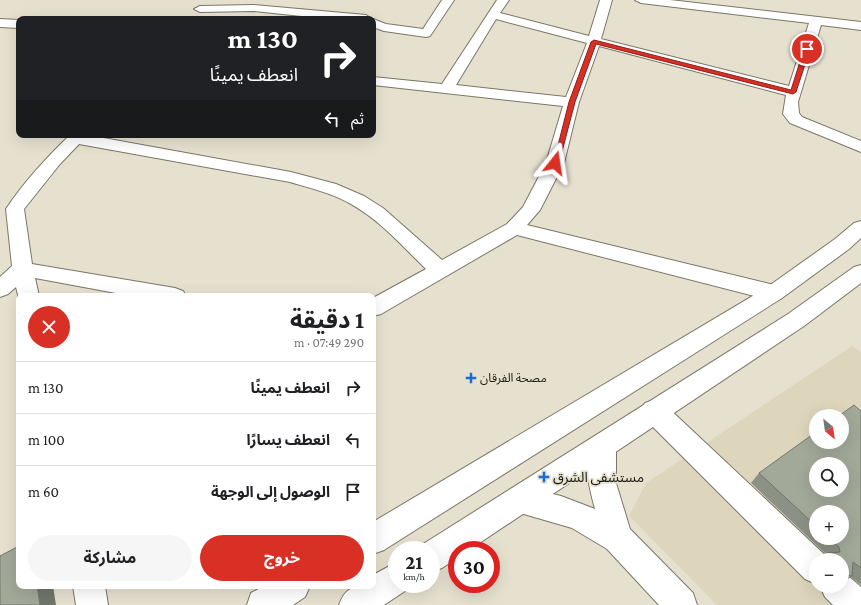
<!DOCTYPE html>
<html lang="ar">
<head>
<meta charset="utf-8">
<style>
  body { margin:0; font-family:"Crimson Pro","Noto Sans Arabic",serif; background:#f6f6f6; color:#202124; direction:rtl; height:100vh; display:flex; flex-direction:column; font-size:15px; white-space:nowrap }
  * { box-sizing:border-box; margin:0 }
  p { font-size:13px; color:#757577 }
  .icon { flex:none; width:22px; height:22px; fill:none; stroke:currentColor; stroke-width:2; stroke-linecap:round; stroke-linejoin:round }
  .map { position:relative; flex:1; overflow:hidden; direction:ltr }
  .side { position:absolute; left:16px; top:293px; width:360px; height:296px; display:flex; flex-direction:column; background:#fff; border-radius:8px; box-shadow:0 4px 16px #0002; direction:rtl }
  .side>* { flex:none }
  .top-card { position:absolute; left:16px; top:16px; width:360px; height:122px; border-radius:8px; box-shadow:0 4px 16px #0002; direction:rtl; background:#202124; color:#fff; overflow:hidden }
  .needle { width:26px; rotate:151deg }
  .buttons { position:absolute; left:809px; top:409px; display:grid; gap:8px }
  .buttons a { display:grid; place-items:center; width:40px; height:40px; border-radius:50%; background:#fff; box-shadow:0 4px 16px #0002; font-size:20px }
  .speed { position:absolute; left:388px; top:541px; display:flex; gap:8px; font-size:20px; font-weight:700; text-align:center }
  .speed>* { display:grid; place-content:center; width:52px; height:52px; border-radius:50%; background:#fff; box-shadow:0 4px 16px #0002; line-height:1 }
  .speed small { font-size:10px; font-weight:400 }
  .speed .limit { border:6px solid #d22; background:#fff; color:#111 }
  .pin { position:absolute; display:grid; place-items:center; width:34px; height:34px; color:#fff; margin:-17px; border:2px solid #fff; border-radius:50%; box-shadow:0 1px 4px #0007 }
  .me { position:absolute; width:44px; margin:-22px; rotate:15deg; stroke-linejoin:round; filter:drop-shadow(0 0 3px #0008) }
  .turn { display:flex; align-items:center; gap:14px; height:84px; padding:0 12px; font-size:18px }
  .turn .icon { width:52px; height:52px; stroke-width:2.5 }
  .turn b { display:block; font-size:28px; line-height:34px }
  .then { display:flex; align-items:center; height:38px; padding:0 12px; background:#0003; gap:8px; font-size:15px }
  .round { display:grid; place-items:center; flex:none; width:42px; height:42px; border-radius:21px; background:#f6f6f6 }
  .overview { display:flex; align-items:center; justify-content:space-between; height:68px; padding:0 12px }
  h1 { font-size:24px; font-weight:700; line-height:30px }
  .cta { display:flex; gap:8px; margin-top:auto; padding:8px 12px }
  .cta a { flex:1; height:46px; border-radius:24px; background:#d93025; color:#fff; font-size:16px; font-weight:700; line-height:46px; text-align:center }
  .cta a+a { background:#f6f6f6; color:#202124 }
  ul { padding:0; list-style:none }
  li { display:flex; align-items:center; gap:12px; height:52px; padding:0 12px; border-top:1px solid #e0e0e0 }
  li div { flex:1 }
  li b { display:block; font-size:15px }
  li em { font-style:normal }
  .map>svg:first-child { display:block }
  .built { fill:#ddd6bd; fill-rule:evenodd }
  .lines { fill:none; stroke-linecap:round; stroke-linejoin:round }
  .minor-casing { stroke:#7b7666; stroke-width:2 }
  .major-casing { stroke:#7b7666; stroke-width:2 }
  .minor { fill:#fff; fill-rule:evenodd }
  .major { fill:#fff; fill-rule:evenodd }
  .wall { fill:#8b9184; fill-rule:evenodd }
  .shaded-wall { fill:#71766b }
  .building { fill:#a2a999; stroke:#71766b; fill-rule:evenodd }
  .route { fill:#d93025; stroke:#8d1f18 }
  .poi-dot { fill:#1b6ad5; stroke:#e6e1cf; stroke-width:1.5 }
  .labels { text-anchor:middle; stroke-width:3.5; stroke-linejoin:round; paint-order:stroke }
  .poi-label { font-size:12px; fill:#1b1912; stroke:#e6e1cf; text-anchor:start }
  .near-poi-label { font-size:14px; fill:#1b1912; stroke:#e6e1cf; text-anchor:start }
</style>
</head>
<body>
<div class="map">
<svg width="861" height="605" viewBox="0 0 861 605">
  <rect width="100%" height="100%" fill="#e6e1cf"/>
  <path class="built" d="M852,346l9,6v253h-144l-88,-89 17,-33zM816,416h26v26h-26zM816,464h26v26h-26zM816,512h26v26h-26zM816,560h26v26h-26z"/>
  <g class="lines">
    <defs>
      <g id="minor">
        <path d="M442,0h12l-24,36 -4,1 -42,-6 -11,-4v-8l13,5 37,5z"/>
        <path d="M497,0h12l-9,13 89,23 11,-36h12l-11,39 188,47 20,-63 -168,-20 -6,-3h35l191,22v8l-40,-5 -23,77 1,11 3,4 59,24v11l-71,-29 -7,-9 3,-19 -187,-49 -20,56 -15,61 -24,47 -13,15 247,60 8,3 3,5 -3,5 -8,3 -257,-66 -136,79 -8,2v-18l53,-29c-24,-23 -46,-49 -75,-65 -19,-11 -41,-16 -61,-22l-211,-38 -19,20 -36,45 8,55 143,24 8,3 3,5h-54l-97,-18 4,18h-20v3l-3,-12 -8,7 -8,3v-20l12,-11 -6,-57c18,-27 40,-51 64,-74h17l204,37 45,12 28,12 19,12 59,52 65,-36 16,-17 23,-44 17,-57 -190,-21v-8l69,7zM496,19l91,24 -21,54 -110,-12z"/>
        <path d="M254,5l112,10 6,4h-42l-76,-8 -54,1 -6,-3 6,-3z"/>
        <path d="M0,19l19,1v8l-19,-1z"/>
        <path d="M654,400l9,3 164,154 1,3h-12v24l-11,-5 -160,-160 -4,-8 4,-8z"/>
        <path d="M602,434l10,4 4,8v37l14,46 63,64 4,12h-38l-52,-56 -35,-21 -62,-18 -4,-10 4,-10 10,-4 41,10 34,13c-6,-22 -13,-50 -3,-71z"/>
        <path d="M842,572l5,3 14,12v18h-28l-8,-8 -5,-11h22z"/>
        <path d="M73,586h32l3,19h-32z"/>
      </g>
      <g id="major">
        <path d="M861,221v17l-12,11 -67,49 -398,252 -11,4v-32l393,-234 69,-49 19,-16z"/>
        <path d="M861,265v18l-57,43 -335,224h-12v8l-15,10 -11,4v-22h-13l2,-4 368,-232 66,-47z"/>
        <path d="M397,562v22h13l-2,5 -24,16h-45c7,-19 15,-19 34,-19v-11z"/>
        <path d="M264,586h46l-5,11 -12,8h-46l4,-12z"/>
      </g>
    </defs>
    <use href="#minor" class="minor-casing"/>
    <use href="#major" class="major-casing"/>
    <use href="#minor" class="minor"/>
    <use href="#major" class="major"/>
  </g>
  <path class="wall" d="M861,411v174l-10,-8 -9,6v-23h-23l7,-6 -75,-71 8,-10zM816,512l26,26h-26z"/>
  <path class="shaded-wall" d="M37,586h16l3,19h-16z"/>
  <g class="building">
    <path d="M854,405l7,6v157l-8,-6 -1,14h-2l-8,-7v-9h-9l-5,-4v-3l12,-1 -1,-5 -10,-9h13v-26h-26v14l-57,-53 57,-41v10h26v-26h-3zM816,464h26v26h-26z"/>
    <path d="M19,546v40h18l3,19h-40v-49z"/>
  </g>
  <path class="route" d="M594,40l197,50 13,-41 3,-2 3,2 -14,43 -3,2 -197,-50 -21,58 -16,61 -6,2 16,-63 22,-60z"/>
  <g class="poi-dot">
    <path d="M469 372h4v4h4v4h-4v4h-4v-4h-4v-4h4z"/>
    <path d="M542 471h4v4h4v4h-4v4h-4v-4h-4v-4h4z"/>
  </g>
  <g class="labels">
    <g class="poi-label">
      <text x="480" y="382">مصحة الفرقان</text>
    </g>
    <g class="near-poi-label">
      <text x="553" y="482">مستشفى الشرق</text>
    </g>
  </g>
</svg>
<div class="buttons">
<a><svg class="needle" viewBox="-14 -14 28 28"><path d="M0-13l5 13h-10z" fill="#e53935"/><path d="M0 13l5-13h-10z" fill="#757577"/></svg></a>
<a><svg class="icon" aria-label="search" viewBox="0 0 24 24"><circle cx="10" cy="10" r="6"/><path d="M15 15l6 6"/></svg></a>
<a>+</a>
<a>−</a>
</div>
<div class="speed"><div>21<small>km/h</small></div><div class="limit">30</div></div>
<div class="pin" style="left:807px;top:49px;background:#d93025"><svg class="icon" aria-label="arrive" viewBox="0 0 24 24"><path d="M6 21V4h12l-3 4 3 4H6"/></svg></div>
<svg class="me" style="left:555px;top:163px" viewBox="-20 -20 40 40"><path d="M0-17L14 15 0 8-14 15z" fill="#d93025" stroke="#fff" stroke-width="4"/></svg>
<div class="top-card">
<div class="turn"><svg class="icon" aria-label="right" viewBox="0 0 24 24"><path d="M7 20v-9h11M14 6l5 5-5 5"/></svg><div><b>130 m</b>انعطف يمينًا</div></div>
<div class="then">ثم<svg class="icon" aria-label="left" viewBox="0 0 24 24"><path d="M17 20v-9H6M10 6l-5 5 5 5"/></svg></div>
</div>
<section class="side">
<div class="overview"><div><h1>1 دقيقة</h1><p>290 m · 07:49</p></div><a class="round" style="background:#d93025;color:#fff"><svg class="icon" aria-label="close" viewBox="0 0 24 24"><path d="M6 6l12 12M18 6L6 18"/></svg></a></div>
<ul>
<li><svg class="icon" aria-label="right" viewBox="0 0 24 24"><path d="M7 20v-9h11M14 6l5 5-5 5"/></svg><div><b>انعطف يمينًا</b></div><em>130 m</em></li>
<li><svg class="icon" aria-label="left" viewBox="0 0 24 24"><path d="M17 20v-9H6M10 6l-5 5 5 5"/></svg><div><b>انعطف يسارًا</b></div><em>100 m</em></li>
<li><svg class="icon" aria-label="arrive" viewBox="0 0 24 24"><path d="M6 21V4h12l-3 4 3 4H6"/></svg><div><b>الوصول إلى الوجهة</b></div><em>60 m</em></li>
</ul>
<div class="cta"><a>خروج</a><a>مشاركة</a></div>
</section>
</div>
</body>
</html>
